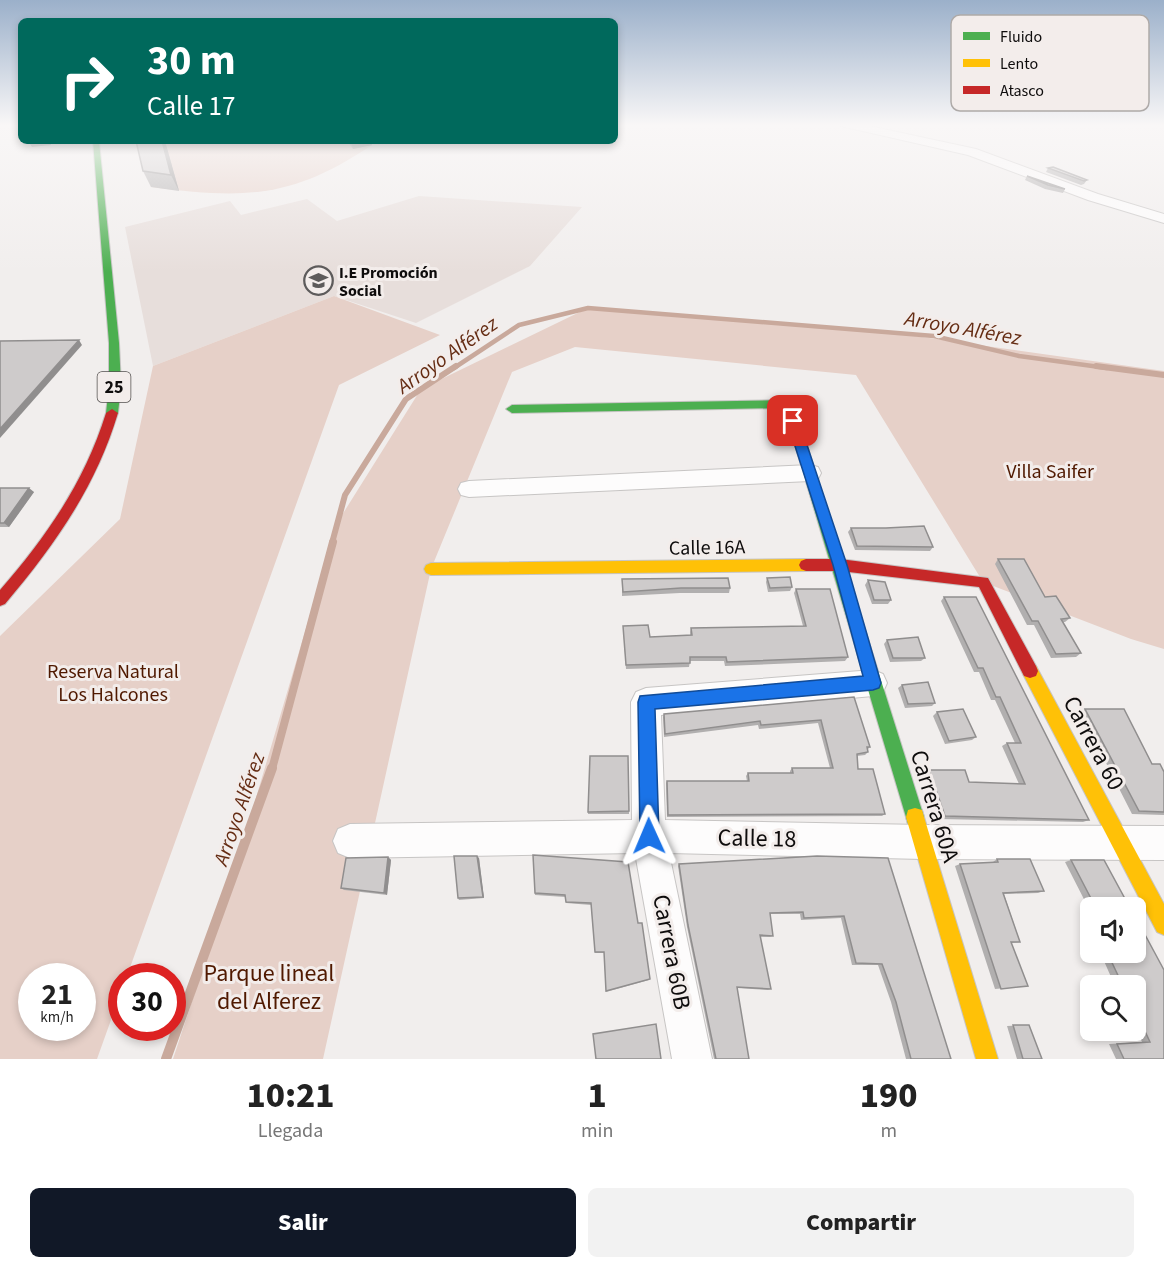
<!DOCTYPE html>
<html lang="es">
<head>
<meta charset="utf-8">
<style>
  body { margin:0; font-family:"Source Sans 3",sans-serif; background:#f2f2f2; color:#222; height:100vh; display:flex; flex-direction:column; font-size:22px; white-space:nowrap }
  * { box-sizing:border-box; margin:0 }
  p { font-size:20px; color:#767676 }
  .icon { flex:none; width:33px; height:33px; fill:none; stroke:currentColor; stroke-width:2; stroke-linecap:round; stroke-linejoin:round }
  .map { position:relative; height:1059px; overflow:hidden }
  .sheet { display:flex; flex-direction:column; background:#fff; flex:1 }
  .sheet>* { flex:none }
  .guide { position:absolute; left:18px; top:18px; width:600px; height:126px; border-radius:9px; box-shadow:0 3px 9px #0003; background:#00695c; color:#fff; overflow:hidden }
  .tools { position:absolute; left:1080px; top:897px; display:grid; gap:12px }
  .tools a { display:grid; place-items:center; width:66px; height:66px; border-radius:9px; background:#fff; box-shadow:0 3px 9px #0003; font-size:30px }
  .speed { position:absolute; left:18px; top:963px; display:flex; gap:12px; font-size:30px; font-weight:700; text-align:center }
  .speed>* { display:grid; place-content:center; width:78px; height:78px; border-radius:50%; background:#fff; box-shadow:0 3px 9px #0003; line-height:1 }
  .speed small { font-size:15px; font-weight:400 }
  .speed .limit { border:9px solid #d22; background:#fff; color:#111 }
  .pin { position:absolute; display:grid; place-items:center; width:51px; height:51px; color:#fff; margin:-26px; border-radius:12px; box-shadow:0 3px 9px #0006 }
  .me { position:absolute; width:66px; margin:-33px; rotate:359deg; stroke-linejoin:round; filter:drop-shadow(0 0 4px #0008) }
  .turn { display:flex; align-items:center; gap:21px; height:126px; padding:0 30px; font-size:27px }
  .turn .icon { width:78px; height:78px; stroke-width:2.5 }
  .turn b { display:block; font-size:42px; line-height:51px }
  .eta { display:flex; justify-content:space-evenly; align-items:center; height:102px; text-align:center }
  .eta b { font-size:36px; font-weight:800; line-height:42px }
  .primary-button { display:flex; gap:12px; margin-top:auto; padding:12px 30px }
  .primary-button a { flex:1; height:69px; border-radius:9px; background:#111827; color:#fff; font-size:24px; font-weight:800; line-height:69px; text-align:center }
  .primary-button a+a { background:#f2f2f2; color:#222 }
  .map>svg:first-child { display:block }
  .built { fill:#e7dedb }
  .green { fill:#e6d0c8; fill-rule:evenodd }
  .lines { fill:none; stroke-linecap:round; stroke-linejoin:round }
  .stream-far3 { stroke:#c9a99c; stroke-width:4.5 }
  .stream-far2 { stroke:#c9a99c; stroke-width:6 }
  .stream-far1 { stroke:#c9a99c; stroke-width:8 }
  .stream { stroke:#c9a99c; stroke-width:10 }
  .street-casing { stroke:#c7c5c4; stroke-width:2 }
  .fast-casing { stroke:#c7c5c4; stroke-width:2 }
  .slow-casing { stroke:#c7c5c4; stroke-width:2 }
  .jam-casing { stroke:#c7c5c4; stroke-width:2 }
  .street { fill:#fdfcfc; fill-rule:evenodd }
  .fast { fill:#4caf50; fill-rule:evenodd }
  .slow { fill:#ffc107; fill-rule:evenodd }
  .jam { fill:#c62828; fill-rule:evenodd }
  .wall { fill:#b1afaf }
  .shaded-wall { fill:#908e8e }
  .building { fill:#cecbcb; stroke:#908e8e; stroke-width:1.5 }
  .route { fill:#1a73e8; stroke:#114b97; stroke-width:1.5 }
  .labels { text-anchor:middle; stroke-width:6; stroke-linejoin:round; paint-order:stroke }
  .far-poi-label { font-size:16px; font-weight:bold; fill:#0e0c0c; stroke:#f3edeb; text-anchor:start }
  .shield { fill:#f3edeb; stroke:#53504f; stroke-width:1.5 }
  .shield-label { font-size:18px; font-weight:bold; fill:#0e0c0c }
  .park-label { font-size:20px; fill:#501900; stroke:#f3edeb }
  .street-label { font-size:20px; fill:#0e0c0c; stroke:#f3edeb }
  .water-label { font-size:21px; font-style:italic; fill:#652c13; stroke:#f3edeb }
  .near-street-label { font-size:24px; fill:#0e0c0c; stroke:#f3edeb }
  .near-park-label { font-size:24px; fill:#501900; stroke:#f3edeb }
  .key { fill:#f3edeb; stroke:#aeaaa8; stroke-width:1.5 }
  .key-label { font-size:16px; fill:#0e0c0c }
</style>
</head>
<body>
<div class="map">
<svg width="1164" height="1059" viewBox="0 0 1164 1059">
  <rect width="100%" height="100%" fill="#f1eeed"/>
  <path class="built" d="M419,196l163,11 -52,59 -114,57 -82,-27 -181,70 -28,-139 105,-26 11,14 66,-16 30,22z"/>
  <g class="green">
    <path d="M140,141h229l3,4c-81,54 -127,54 -221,42z"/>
    <path d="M334,296l106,39 -101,50 -212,591h-5l-1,16 -24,67h-97v-423l120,-117 33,-153zM32,976h50v52h-50z"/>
    <path d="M588,308l277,21 299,42v278l-33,-10 -148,-57 -127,-207 -281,-28 -63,25 -81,197 -108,490h-150l57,-173 107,-363 84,-134z"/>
  </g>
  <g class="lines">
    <path class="stream-far3" d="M454,368l65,-43 69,-17 346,28 85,20 88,12"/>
    <g class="stream-far2">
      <path d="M1096,366l68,9"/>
      <path d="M332,543l13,-48 61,-96 50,-33"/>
    </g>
    <path class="stream-far1" d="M272,769l61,-227"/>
    <path class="stream" d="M166,1059l106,-291"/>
    <defs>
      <g id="street">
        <path d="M839,124h21l116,25 122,45 66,20v9l-76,-23 -120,-45 -123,-28z"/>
        <path d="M810,465l8,2 3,6 -3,6 -8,2 -341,16 -8,-2 -3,-6 3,-6 8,-2z"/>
        <path d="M873,670l10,4 4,9 -4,9 -10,4 -212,19 4,105 258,5 241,1v34l-241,-1 -254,-6 43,206h-40l-37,-206 -285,5 -12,-5 -5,-12 5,-12 12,-5 282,-4 -1,-118 5,-10 10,-4z"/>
      </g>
      <g id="fast">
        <path d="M93,141h6l20,202 2,43 -3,27 -6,4 -6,-4 3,-27v-43z"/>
        <path d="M788,400l6,4 130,413 -2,7 -7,2 -7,-2 -2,-7 -122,-409 -272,5 -6,-4 6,-4z"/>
      </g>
      <g id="slow">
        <path d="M806,559l5,2 2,4 -2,4 -5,2 -375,4 -5,-2 -2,-4 2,-4 5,-2z"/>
        <path d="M1030,664l6,2 128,238v31l-7,-3 -133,-256 -2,-5 2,-5z"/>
        <path d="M915,808l7,2 2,7 74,242h-22l-70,-242 2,-7z"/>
      </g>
      <g id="jam">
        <path d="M112,409l6,4c-22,74 -64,133 -113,191l-5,2v-16c47,-54 85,-109 106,-177z"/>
        <path d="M806,559h34l148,19 48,88 2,5 -2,5 -6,2 -6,-2 -45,-89 -139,-16h-34l-5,-2 -2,-4 2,-4z"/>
      </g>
    </defs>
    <use href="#street" class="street-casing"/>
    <use href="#fast" class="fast-casing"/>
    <use href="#slow" class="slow-casing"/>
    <use href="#jam" class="jam-casing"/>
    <use href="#street" class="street"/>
    <use href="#fast" class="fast"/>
    <use href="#slow" class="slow"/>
    <use href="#jam" class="jam"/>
  </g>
  <g class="wall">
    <path d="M136,141h29l14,50 -28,-4 -8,-16z"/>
    <path d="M347,141h24l1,4 -19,4z"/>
    <path d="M1048,168l39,12 -3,4 -3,1 -35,-13z"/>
    <path d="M1027,176l38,13 -2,4 -18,-4 -20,-9z"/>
    <path d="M0,488l34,4 -25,35h-9z"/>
    <path d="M851,528l82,19 -3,4 -75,-1 -7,-18z"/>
    <path d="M998,559l72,59 -5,4h-2l18,31 -5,4 -25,1 -17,-33h-7l-32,-61z"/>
    <path d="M767,578l25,9 -2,4 -22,1 -2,-10z"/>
    <path d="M622,579l108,9 -1,5h-49l-58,3z"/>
    <path d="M868,580l23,20 -3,4h-16l-7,-19z"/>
    <path d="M796,589l52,68 -3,4 -120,5 -1,-5h-34l-1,6 -63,2 -3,-43 27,11 40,-2v-3l1,-4 112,-2 -9,-33z"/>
    <path d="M944,597l145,223 -6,2 -143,-3 -14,-46 3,-3 40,12 50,2 -17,-38 5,-3h8l-20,-43h-4l-12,-28h-5l-33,-71z"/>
    <path d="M887,640l38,18 -4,3 -31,1 -6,-18z"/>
    <path d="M902,685l33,18 -3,3 -27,2 -7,-20z"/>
    <path d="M854,697l16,50 -2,2v3l-3,3 -8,1 1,13 27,45 -3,2 -215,1 -1,-34 1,-2h80l-1,-5 2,-3h42v-2l2,-3h38l-12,-45 -59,6 -1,-4 -94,12 -1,-20 1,-3z"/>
    <path d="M1085,709l67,55 12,8v43l-32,-1 -52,-102z"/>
    <path d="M937,712l39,25 -4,3 -27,4 -12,-28z"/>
    <path d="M590,756l39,55v3h-41z"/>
    <path d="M533,855l105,68 11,57 -43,12 -2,-39h-9l-4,-48 -25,-2 -1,-6 -30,-2z"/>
    <path d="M817,856l134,203h-45l-15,-57 -13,-37h-26l-11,-47 -40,2 -1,-6h-30l3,22 -3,1h-10l11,52 -3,1 -31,-2 12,71h-35l-27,-132 -9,-61 1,-2z"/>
    <path d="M388,857l3,3 -4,35 -43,-5 -3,-2z"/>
    <path d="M479,858l5,40 -25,2 -1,-2z"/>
    <path d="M997,859l47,32 -6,2 -34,1 16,48 -9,1 17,43 -33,3 -40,-123 5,-2 33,-2z"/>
    <path d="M1071,860l59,48h-40v3l-25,-49z"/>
    <path d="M1100,952h36l28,107h-48l-7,-15 33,-2 -6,-14v-42h-21z"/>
    <path d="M1029,1025l13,34h-25l-10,-33z"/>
  </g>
  <g class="shaded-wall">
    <path d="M28,141h23v4l-19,2z"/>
    <path d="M162,141h3l14,50 -8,-16z"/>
    <path d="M355,141h16l1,4 -19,4 -2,-7z"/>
    <path d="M79,340l3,5 -82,93v-9z"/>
    <path d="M29,488l5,4 -25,35 -5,-4z"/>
    <path d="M477,856l2,2 5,40 -1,-1z"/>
    <path d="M388,857l3,3 -4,35 -3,-2z"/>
  </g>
  <g class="building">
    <path d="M136,141h26l9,34 -28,-4z"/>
    <path d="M1053,167l34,13 -3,1 -36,-13z"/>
    <path d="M1027,176l38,13 -17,-4z"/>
    <path d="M79,340l-79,89v-88z"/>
    <path d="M0,488h29l-25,35h-4z"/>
    <path d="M924,526l9,21 -76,-1 -6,-18h35z"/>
    <path d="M998,559h26l21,38 11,-1 14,22 -9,1 20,34 -25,1 -18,-33h-6z"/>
    <path d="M790,577l2,10 -22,1 -3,-10z"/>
    <path d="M728,578l2,10h-49l-58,4 -1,-13z"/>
    <path d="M868,580l17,2 6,18h-17z"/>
    <path d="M796,589h34l18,68 -121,5 -1,-5h-36v6l-64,2 -3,-39 25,-1 2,12 42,-2 -1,-7 115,-2z"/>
    <path d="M944,597h32l113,223 -144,-4 -16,-46h36l4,12 56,2 -18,-41h14l-21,-46h-4l-13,-29h-5z"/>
    <path d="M918,637l7,21h-32l-6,-18z"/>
    <path d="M928,682l7,21 -27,1 -6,-19z"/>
    <path d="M854,697l16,50h-3l1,5 -11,2 1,15h15l12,45 -217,1 -1,-34h82l-1,-8h45l-1,-5h41l-12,-48 -60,5 -1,-4 -95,13 -1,-20z"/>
    <path d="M963,709l13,28 -27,4 -12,-29z"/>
    <path d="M1085,709h39l28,55h8l4,8v40l-25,-1z"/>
    <path d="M590,756h38l1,55 -41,1z"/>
    <path d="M533,855l95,7 10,61h4l8,56 -44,12 -2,-39h-9l-4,-49 -25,-1 -1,-7 -30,-2z"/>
    <path d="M454,856h23l6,41 -25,1z"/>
    <path d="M817,856l71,2 63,201h-40l-15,-57 -14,-38 -26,-1 -12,-47 -40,2 -1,-6 -33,1 3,23 -13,-1 11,54 -34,-2 12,72h-33l-28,-134 -9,-61z"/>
    <path d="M388,857l-4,36 -43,-5 5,-30z"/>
    <path d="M997,859h33l14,32 -41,2 17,49h-9l17,44 -27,3 -41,-125 38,-2z"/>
    <path d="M1071,860h33l26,48h-34z"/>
    <path d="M1136,918l28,52v89h-40l-7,-15 33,-2 -14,-30v-26h-13l-16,-34h29z"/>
    <path d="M656,1024l5,35h-65l-3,-25z"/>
    <path d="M1013,1025h16l13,34h-19z"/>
  </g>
  <linearGradient id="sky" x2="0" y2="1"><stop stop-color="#9bb0ca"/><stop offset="0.46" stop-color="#f9f7f7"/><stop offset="1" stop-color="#f9f7f7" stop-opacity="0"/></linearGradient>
  <rect width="1164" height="272" fill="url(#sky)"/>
  <path class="route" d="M793,417l6,4 48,144 34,118 -2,5 -6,2 -218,19 4,127 -3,7 -7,2 -7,-2 -2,-7 -2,-134 2,-6 223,-20 -30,-111 -46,-144z"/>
  <defs>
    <symbol id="school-ring" viewBox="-11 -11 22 22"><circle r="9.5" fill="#f3edeb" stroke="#5d5b5b" stroke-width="1.5"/><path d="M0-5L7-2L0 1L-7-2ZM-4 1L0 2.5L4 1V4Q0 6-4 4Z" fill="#5d5b5b"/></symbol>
  </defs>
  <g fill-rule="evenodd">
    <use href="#school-ring" x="302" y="264" width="33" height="33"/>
  </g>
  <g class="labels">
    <g class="far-poi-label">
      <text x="339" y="278">I.E Promoción<tspan x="339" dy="18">Social</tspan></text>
    </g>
    <rect class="shield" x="97.5" y="372" width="33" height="30" rx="4.5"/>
    <g class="shield-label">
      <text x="114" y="393">25</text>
    </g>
    <g class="park-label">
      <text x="1050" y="478">Villa Saifer</text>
      <text x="113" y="678">Reserva Natural<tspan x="113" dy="23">Los Halcones</tspan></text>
    </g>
    <g class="street-label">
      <text transform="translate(707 547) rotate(-1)" y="7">Calle 16A</text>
    </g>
    <g class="water-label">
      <text transform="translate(963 328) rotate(10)" y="7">Arroyo Alférez</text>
      <text transform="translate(447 355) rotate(-35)" y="7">Arroyo Alférez</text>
      <text transform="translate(239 809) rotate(-71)" y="7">Arroyo Alférez</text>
    </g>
    <g class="near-street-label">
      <text transform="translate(1094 743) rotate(62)" y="8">Carrera 60</text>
      <text transform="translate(935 806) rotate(73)" y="8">Carrera 60A</text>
      <text transform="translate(757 838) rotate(1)" y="8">Calle 18</text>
      <text transform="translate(672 952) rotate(79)" y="8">Carrera 60B</text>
    </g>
    <g class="near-park-label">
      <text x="269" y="981">Parque lineal<tspan x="269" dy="28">del Alferez</tspan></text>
    </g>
  </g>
  <rect x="951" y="15" width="198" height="96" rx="9" class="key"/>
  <rect x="963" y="32" width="27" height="8" fill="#4caf50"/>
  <rect x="963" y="59" width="27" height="8" fill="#ffc107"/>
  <rect x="963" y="86" width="27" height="8" fill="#c62828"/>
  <g class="key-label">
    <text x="1000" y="42">Fluido</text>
    <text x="1000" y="69">Lento</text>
    <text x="1000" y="96">Atasco</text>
  </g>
</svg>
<div class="tools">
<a><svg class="icon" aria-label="sound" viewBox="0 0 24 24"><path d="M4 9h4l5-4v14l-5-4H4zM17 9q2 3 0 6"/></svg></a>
<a><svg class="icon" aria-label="search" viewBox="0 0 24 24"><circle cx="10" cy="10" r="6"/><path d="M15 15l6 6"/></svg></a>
</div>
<div class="speed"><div>21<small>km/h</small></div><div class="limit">30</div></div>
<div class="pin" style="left:793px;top:421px;background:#d93025"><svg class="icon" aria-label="arrive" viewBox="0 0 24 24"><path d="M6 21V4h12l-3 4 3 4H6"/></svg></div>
<svg class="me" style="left:649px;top:836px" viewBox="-20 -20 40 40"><path d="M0-17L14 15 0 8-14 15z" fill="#1a73e8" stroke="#fff" stroke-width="4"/></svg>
<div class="guide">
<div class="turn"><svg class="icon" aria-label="right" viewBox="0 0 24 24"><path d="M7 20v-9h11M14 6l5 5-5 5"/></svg><div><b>30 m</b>Calle 17</div></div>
</div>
</div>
<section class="sheet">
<div class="eta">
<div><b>10:21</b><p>Llegada</p></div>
<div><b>1</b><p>min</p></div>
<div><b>190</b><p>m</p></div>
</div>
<div class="primary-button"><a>Salir</a><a>Compartir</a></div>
</section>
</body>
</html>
